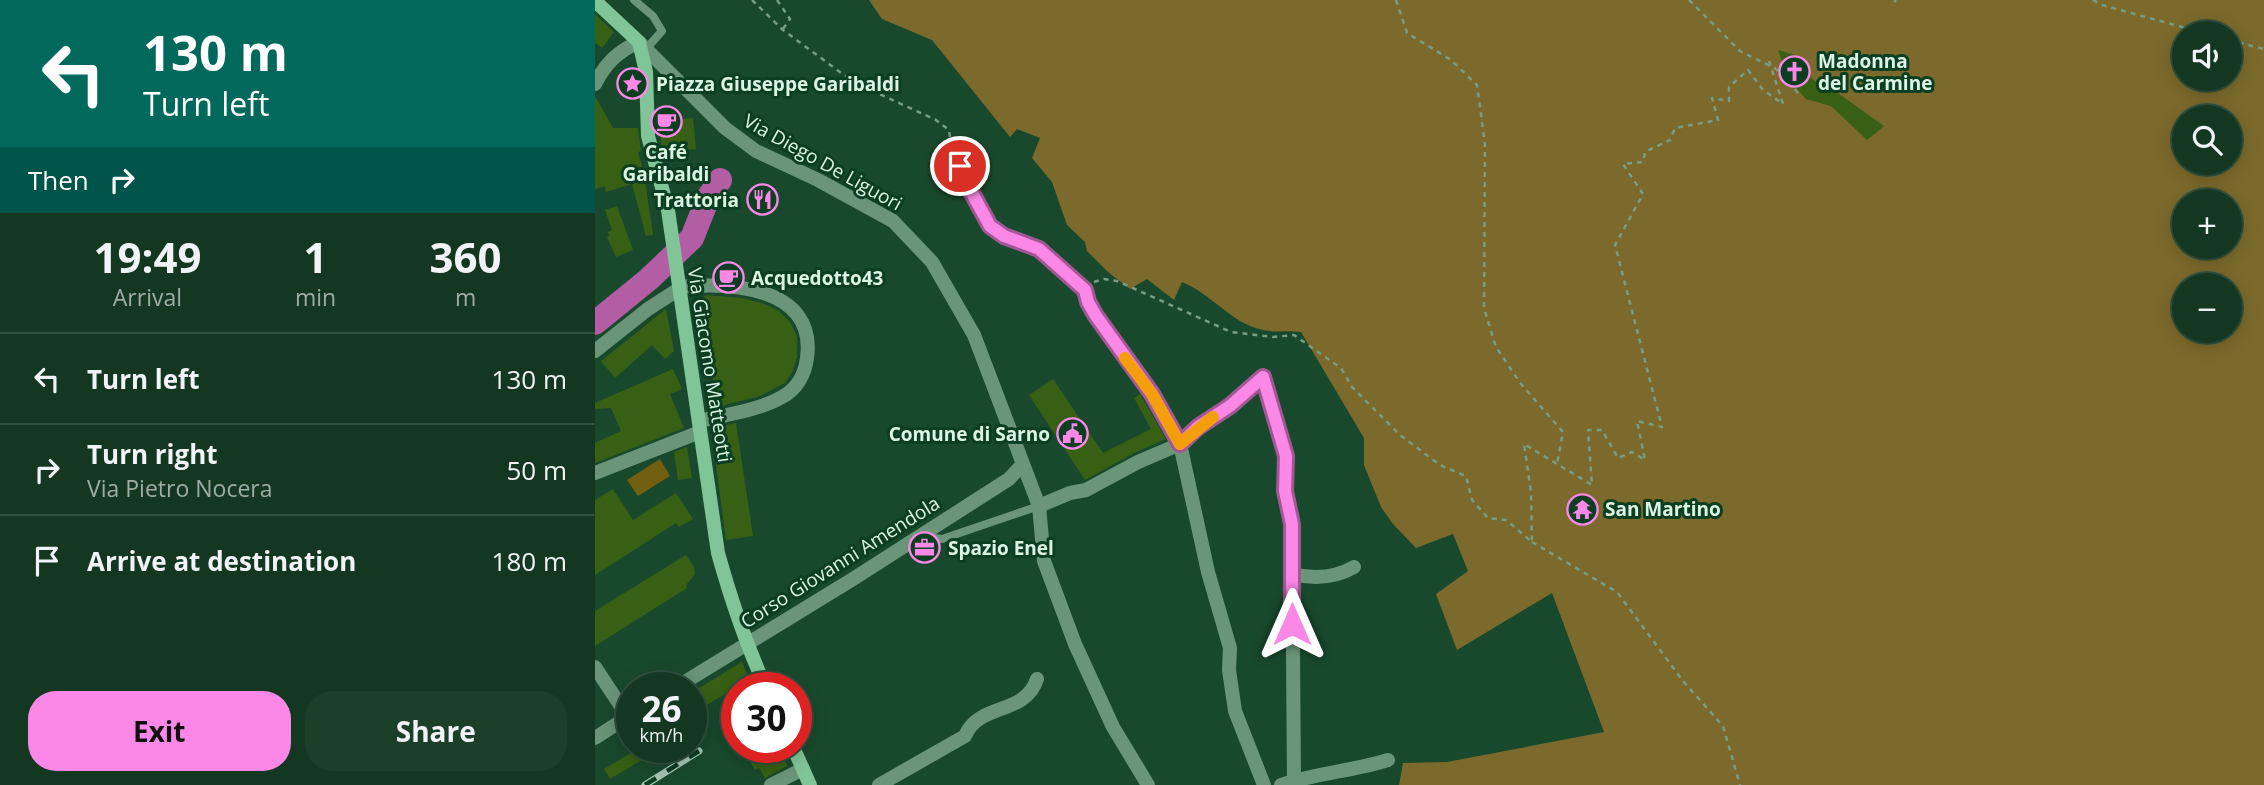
<!DOCTYPE html>
<html lang="en">
<head>
<meta charset="utf-8">
<style>
  body { margin:0; font-family:"Open Sans",sans-serif; background:#1c3f2a; color:#f1f3f6; height:100vh; display:flex; flex-direction:column; font-size:26px; white-space:nowrap }
  * { box-sizing:border-box; margin:0 }
  p { font-size:23px; color:#9daca5 }
  .icon { flex:none; width:38px; height:38px; fill:none; stroke:currentColor; stroke-width:2; stroke-linecap:round; stroke-linejoin:round }
  .map { position:relative; flex:1; overflow:hidden }
  .panel { display:flex; flex-direction:column; background:#133721; width:595px }
  .panel>* { flex:none }
  .banner { background:#00695c; color:#fff; overflow:hidden }
  .controls { position:absolute; left:1577px; top:21px; display:grid; gap:14px }
  .controls a { display:grid; place-items:center; width:70px; height:70px; border-radius:50%; background:#133721; box-shadow:0 4px 18px #0003,0 0 0 2px #32513f; font-size:35px }
  .speed { position:absolute; left:21px; top:672px; display:flex; gap:14px; font-size:35px; font-weight:700; text-align:center }
  .speed>* { display:grid; place-content:center; width:91px; height:91px; border-radius:50%; background:#133721; box-shadow:0 4px 18px #0003,0 0 0 2px #32513f; line-height:1 }
  .speed small { font-size:18px; font-weight:400 }
  .speed .limit { border:10px solid #d22; background:#fff; color:#111 }
  .pin { position:absolute; display:grid; place-items:center; width:60px; height:60px; color:#fff; margin:-30px; border:4px solid #fff; border-radius:50%; box-shadow:0 2px 7px #0007 }
  .me { position:absolute; width:77px; margin:-38px; rotate:0deg; stroke-linejoin:round; filter:drop-shadow(0 0 5px #0008) }
  .turn { display:flex; align-items:center; gap:24px; height:147px; padding:0 28px; font-size:32px }
  .turn .icon { width:91px; height:91px; stroke-width:2.5 }
  .turn b { display:block; font-size:49px; line-height:60px }
  .then { display:flex; align-items:center; height:66px; padding:0 28px; background:#0003; gap:14px; font-size:26px }
  .eta { display:flex; justify-content:space-evenly; align-items:center; height:119px; text-align:center }
  .eta b { font-size:42px; font-weight:700; line-height:49px }
  .primary-button { display:flex; gap:14px; margin-top:auto; padding:14px 28px }
  .primary-button a { flex:1; height:80px; border-radius:28px; background:#fb87e6; color:#111; font-size:28px; font-weight:700; line-height:80px; text-align:center }
  .primary-button a+a { background:#1c3f2a; color:#f1f3f6 }
  ul { padding:0; list-style:none }
  li { display:flex; align-items:center; gap:21px; height:91px; padding:0 28px; border-top:2px solid #32513f }
  li div { flex:1 }
  li b { display:block; font-size:26px }
  li em { font-style:normal }
  main { display:flex; flex:1; min-height:0 }
  .map>svg:first-child { display:block }
  .green { fill:#725f10 }
  .forest { fill:#7b6a2b; fill-rule:evenodd }
  .lines { fill:none; stroke-linecap:round; stroke-linejoin:round }
  .river { stroke:#b35da4; stroke-width:24 }
  .building { fill:#376014 }
  .path { stroke:#789d85; stroke-width:2.5; stroke-dasharray:5 5; stroke-linecap:butt }
  .lane { stroke:#6a9578; stroke-width:8 }
  .street { stroke:#6a9578; stroke-width:14 }
  .secondary { stroke:#80c597; stroke-width:14 }
  .rail-casing { stroke:#a6c6b1; stroke-width:7 }
  .rail { stroke:#0c3e22; stroke-width:4.5; stroke-dasharray:13; stroke-linecap:butt }
  .route-casing { stroke:#a35896; stroke-width:18 }
  .route { stroke:#fb87e6; stroke-width:12 }
  .slow { stroke:#f59e0b; stroke-width:12 }
  .labels { text-anchor:middle; stroke-width:6; stroke-linejoin:round; paint-order:stroke }
  .poi-label { font-size:19px; font-weight:bold; fill:#dbf5e2; stroke:#0c3e22; text-anchor:start }
  .street-label { font-size:19px; fill:#dbf5e2; stroke:#0c3e22 }
</style>
</head>
<body>
<main>
<section class="panel">
<div class="banner">
<div class="turn"><svg class="icon" aria-label="left" viewBox="0 0 24 24"><path d="M17 20v-9H6M10 6l-5 5 5 5"/></svg><div><b>130 m</b>Turn left</div></div>
<div class="then">Then<svg class="icon" aria-label="right" viewBox="0 0 24 24"><path d="M7 20v-9h11M14 6l5 5-5 5"/></svg></div>
</div>
<div class="eta">
<div><b>19:49</b><p>Arrival</p></div>
<div><b>1</b><p>min</p></div>
<div><b>360</b><p>m</p></div>
</div>
<ul>
<li><svg class="icon" aria-label="left" viewBox="0 0 24 24"><path d="M17 20v-9H6M10 6l-5 5 5 5"/></svg><div><b>Turn left</b></div><em>130 m</em></li>
<li><svg class="icon" aria-label="right" viewBox="0 0 24 24"><path d="M7 20v-9h11M14 6l5 5-5 5"/></svg><div><b>Turn right</b><p>Via Pietro Nocera</p></div><em>50 m</em></li>
<li><svg class="icon" aria-label="arrive" viewBox="0 0 24 24"><path d="M6 21V4h12l-3 4 3 4H6"/></svg><div><b>Arrive at destination</b></div><em>180 m</em></li>
</ul>
<div class="primary-button"><a>Exit</a><a>Share</a></div>
</section>
<div class="map">
<svg width="1669" height="785" viewBox="0 0 1669 785">
  <rect width="100%" height="100%" fill="#19492c"/>
  <path class="green" d="M65,459l10,17 -32,20 -11,-16z"/>
  <path class="forest" d="M274,0h1395v785h-865l4,-22 44,-1 157,-30 -52,-139 -95,57 -21,-56 32,-23 -15,-37 -37,14 -23,-24 -12,-17 -17,-42v-27l-63,-106c-12,-2 -26,1 -38,-2 -31,-6 -51,-36 -81,-48l-8,18 -27,-21 -17,10 -22,-17 -21,-21 -2,-9 -18,-17 -15,-43 -20,-24 8,-20 -23,-9 -7,8 -78,-97 -50,-21zM1589,33h45v46h-45zM1589,117h45v46h-45zM1589,201h45v46h-45zM1589,285h45v46h-45z"/>
  <g class="lines">
    <path class="river" d="M0,323l54,-44 43,-41 16,-40 12,-18"/>
  </g>
  <g class="building">
    <path d="M0,14l19,18 -12,16 -7,-5z"/>
    <path d="M1183,50l21,6v12l21,17 2,-8 16,6 -3,8 49,35 -17,14 -36,-34 -25,-7 -19,-22z"/>
    <path d="M0,96l18,32h25l3,23 -3,1 6,21 9,62 -7,1 -14,-52 -26,8 -1,-6 -10,3z"/>
    <path d="M98,118l3,31 -34,3 -3,-31z"/>
    <path d="M22,206l16,44 -17,7 -9,-20 2,-1 -1,-4 4,-2 -7,-20z"/>
    <path d="M111,295l36,3 20,5 17,8 11,11 7,14v21l-4,14 -8,12 -25,13 -43,11 -17,-108z"/>
    <path d="M71,309l8,42 -9,8 -13,-14 -37,33 -14,-17z"/>
    <path d="M78,369l9,20 -12,5 14,34 -89,35v-20l26,-12 -10,-23 -16,1v-6z"/>
    <path d="M458,379l50,74 48,-24 -17,-31 6,-4 26,45 -32,14 -49,27 -56,-85z"/>
    <path d="M141,423l17,113 -27,4 -15,-112z"/>
    <path d="M92,447l5,31 -14,2 -4,-28z"/>
    <path d="M18,489l20,31 43,-27 17,26 -14,8 -3,-4 -81,52v-75z"/>
    <path d="M91,555l8,12 1,7 -9,11 1,3 -92,58v-35z"/>
    <path d="M147,662l7,17 -58,36v-22z"/>
    <path d="M46,747h23l-54,32 -6,-10z"/>
    <path d="M146,747h37l9,19 -22,12 -6,-10 -4,2z"/>
  </g>
  <g class="lines">
    <g class="path">
      <path d="M157,0l31,30 61,45 31,17 61,28 13,10 1,7"/>
      <path d="M182,0l13,19 -7,10"/>
      <path d="M801,0l11,33 44,27 26,25 8,59 -1,164 12,39 25,37 42,48 -6,32"/>
      <path d="M1094,0l51,51 36,18 22,24"/>
      <path d="M1498,0l9,5 102,28"/>
      <path d="M1299,2l2,-2"/>
      <path d="M1634,40l35,9"/>
      <path d="M499,282l10,-3 13,2 114,51 42,5 21,-2 47,33 11,19 48,48 40,30 26,11 6,24 16,18 18,2 26,22 -1,-50 -7,-48 68,41 -4,-55h14l16,28 14,-6 13,8 -8,-39 25,6 -47,-182 28,-51 -20,-30 20,-2 2,-10 25,-12 5,-12 43,-8 -6,-22 17,3v-14l19,-17 15,20 20,14 -14,-43"/>
      <path d="M937,542l85,50 66,89 40,45 17,59"/>
    </g>
    <g class="lane">
      <path d="M39,0l19,16 9,15 -16,18"/>
      <path d="M326,536l21,3 97,-33"/>
    </g>
    <g class="street">
      <path d="M0,84c10,-20 23,-33 44,-42l86,86 31,23 62,29 75,41 39,41 42,73 65,171 5,55 31,83 38,83 35,58"/>
      <path d="M357,149l15,35 23,42 14,10 35,13 46,41 3,12 28,44 36,48 28,50 28,128 22,76 -1,22 6,41 29,74"/>
      <path d="M84,287c50,-5 138,-1 128,71 -2,16 -10,31 -25,39 -22,13 -58,18 -83,24"/>
      <path d="M0,351l53,-42 31,-20"/>
      <path d="M0,473l105,-41"/>
      <path d="M444,506l31,-13 16,-3 52,-28 42,-18 18,-17 32,-21 33,-29 23,79 -1,35 7,33 2,256"/>
      <path d="M697,574c21,5 43,4 62,-7"/>
      <path d="M0,667l33,50"/>
      <path d="M80,688l178,-109 156,-100 13,-14"/>
      <path d="M0,738l37,-24"/>
      <path d="M176,785l32,-16"/>
      <path d="M284,785l86,-49c14,-34 60,-20 72,-57"/>
      <path d="M686,785c35,-12 72,-14 107,-25"/>
    </g>
    <g class="secondary">
      <path d="M0,1l44,41 7,30 2,64 20,74 50,343c13,47 28,91 48,135"/>
      <path d="M198,747l17,38"/>
    </g>
    <defs>
      <path id="rail" d="M50,785l54,-34"/>
    </defs>
    <use href="#rail" class="rail-casing"/>
    <use href="#rail" class="rail"/>
  </g>
  <g class="lines">
    <defs>
      <path id="route" d="M365,166l7,18 23,42 14,10 35,13 46,41 3,12 8,14 56,78 28,50 18,-17 32,-21 33,-29 23,79 -1,35 7,33v100"/>
    </defs>
    <use href="#route" class="route-casing"/>
    <use href="#route" class="route"/>
    <path class="slow" d="M530,358l27,36 28,50 33,-27"/>
  </g>
  <defs>
    <symbol id="church-ring" viewBox="-11 -11 22 22"><circle r="9.5" fill="#0c3e22" stroke="#fb87e6" stroke-width="1.5"/><path d="M-1.2-6h2.4v3.5h3.3v2.4h-3.3V6h-2.4V-.1h-3.3v-2.4h3.3Z" fill="#fb87e6"/></symbol>
    <symbol id="sight-ring" viewBox="-11 -11 22 22"><circle r="9.5" fill="#0c3e22" stroke="#fb87e6" stroke-width="1.5"/><path d="M0-6L1.8-2.2L6-1.7L2.9 1.2L3.7 5.4L0 3.3L-3.7 5.4L-2.9 1.2L-6-1.7L-1.8-2.2Z" fill="#fb87e6"/></symbol>
    <symbol id="cafe-ring" viewBox="-11 -11 22 22"><circle r="9.5" fill="#0c3e22" stroke="#fb87e6" stroke-width="1.5"/><path d="M-5.5-4.5H6V0H3Q3 3.5 0 3.5H-2.5Q-5.5 3.5-5.5 0ZM3-3.2v2h1.7v-2ZM-6 4.5H4V6H-6Z" fill="#fb87e6"/></symbol>
    <symbol id="restaurant-ring" viewBox="-11 -11 22 22"><circle r="9.5" fill="#0c3e22" stroke="#fb87e6" stroke-width="1.5"/><path d="M-5-6h1v4h1v-4h1v4h1v-4h1v5L-1.5 .5V6h-2V.5L-5-1ZM5-6V6H3V1.5H1.5Q1.5-4 5-6Z" fill="#fb87e6"/></symbol>
    <symbol id="civic-ring" viewBox="-11 -11 22 22"><circle r="9.5" fill="#0c3e22" stroke="#fb87e6" stroke-width="1.5"/><path d="M-.6-6.5H3V-4.5H.6V-3L4-1V1h2V6H-6V1h2V-1L-.6-3ZM-1.2 2.5V6h2.4V2.5Z" fill="#fb87e6"/></symbol>
    <symbol id="temple-ring" viewBox="-11 -11 22 22"><circle r="9.5" fill="#0c3e22" stroke="#fb87e6" stroke-width="1.5"/><path d="M0-6L5-2H3V0L6.5 2.5H4V6H1.5V3h-3V6H-4V2.5H-6.5L-3 0V-2H-5Z" fill="#fb87e6"/></symbol>
    <symbol id="office-ring" viewBox="-11 -11 22 22"><circle r="9.5" fill="#0c3e22" stroke="#fb87e6" stroke-width="1.5"/><path d="M-6-3h4V-5.5h4V-3h4V5H-6ZM-1-4.5V-3h2v-1.5ZM-6 0V1H6V0Z" fill="#fb87e6"/></symbol>
  </defs>
  <g fill-rule="evenodd">
    <use href="#church-ring" x="1182" y="54" width="35" height="35"/>
    <use href="#sight-ring" x="20" y="66" width="35" height="35"/>
    <use href="#cafe-ring" x="54" y="104" width="35" height="35"/>
    <use href="#restaurant-ring" x="150" y="182" width="35" height="35"/>
    <use href="#cafe-ring" x="116" y="260" width="35" height="35"/>
    <use href="#civic-ring" x="460" y="416" width="35" height="35"/>
    <use href="#temple-ring" x="970" y="492" width="35" height="35"/>
    <use href="#office-ring" x="312" y="530" width="35" height="35"/>
  </g>
  <g class="labels">
    <g class="poi-label">
      <text x="1223" y="68">Madonna<tspan x="1223" dy="22">del Carmine</tspan></text>
      <text x="61" y="91">Piazza Giuseppe Garibaldi</text>
      <text x="71" y="159" text-anchor="middle">Café<tspan x="71" dy="22">Garibaldi</tspan></text>
      <text x="144" y="207" text-anchor="end">Trattoria</text>
      <text x="156" y="285">Acquedotto43</text>
      <text x="455" y="441" text-anchor="end">Comune di Sarno</text>
      <text x="1010" y="516">San Martino</text>
      <text x="353" y="555">Spazio Enel</text>
    </g>
    <g class="street-label">
      <text transform="translate(228 162) rotate(29)" y="7">Via Diego De Liguori</text>
      <text transform="translate(115 365) rotate(81)" y="7">Via Giacomo Matteotti</text>
      <text transform="translate(245 562) rotate(-32)" y="7">Corso Giovanni Amendola</text>
    </g>
  </g>
</svg>
<div class="controls">
<a><svg class="icon" aria-label="sound" viewBox="0 0 24 24"><path d="M4 9h4l5-4v14l-5-4H4zM17 9q2 3 0 6"/></svg></a>
<a><svg class="icon" aria-label="search" viewBox="0 0 24 24"><circle cx="10" cy="10" r="6"/><path d="M15 15l6 6"/></svg></a>
<a>+</a>
<a>−</a>
</div>
<div class="speed"><div>26<small>km/h</small></div><div class="limit">30</div></div>
<div class="pin" style="left:365px;top:166px;background:#d93025"><svg class="icon" aria-label="arrive" viewBox="0 0 24 24"><path d="M6 21V4h12l-3 4 3 4H6"/></svg></div>
<svg class="me" style="left:697px;top:624px" viewBox="-20 -20 40 40"><path d="M0-17L14 15 0 8-14 15z" fill="#fb87e6" stroke="#fff" stroke-width="4"/></svg>
</div>
</main>
</body>
</html>
